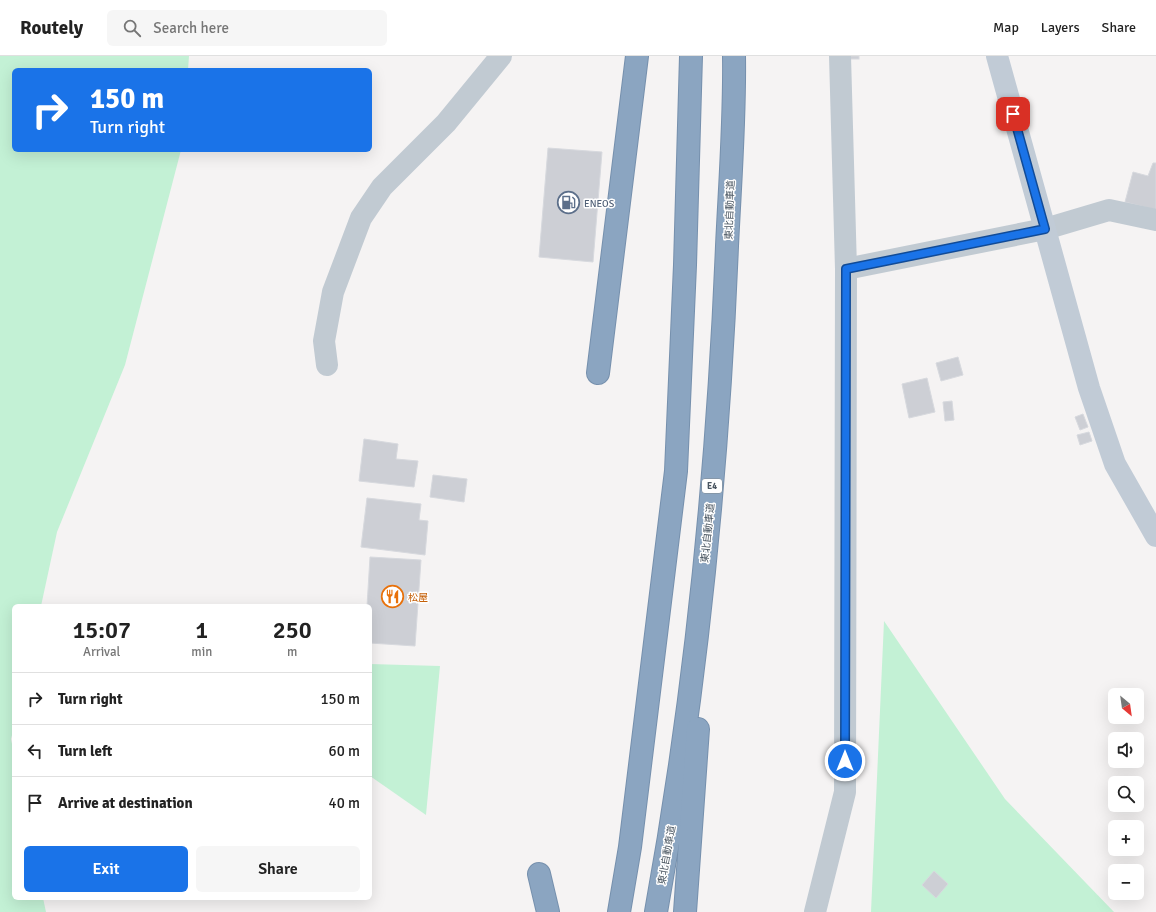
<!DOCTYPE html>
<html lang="en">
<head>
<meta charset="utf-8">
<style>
  body { margin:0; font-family:Signika,"Noto Sans JP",sans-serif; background:#f6f6f6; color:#222; height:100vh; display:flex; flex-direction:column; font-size:15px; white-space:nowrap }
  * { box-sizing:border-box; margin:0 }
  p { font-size:13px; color:#767676 }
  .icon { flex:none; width:22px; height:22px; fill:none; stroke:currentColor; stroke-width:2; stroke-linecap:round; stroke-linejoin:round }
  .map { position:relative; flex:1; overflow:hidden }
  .drawer { position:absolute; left:12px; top:548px; width:360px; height:296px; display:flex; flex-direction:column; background:#fff; border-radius:6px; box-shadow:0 4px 16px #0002 }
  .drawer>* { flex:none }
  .top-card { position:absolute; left:12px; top:12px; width:360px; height:84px; border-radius:6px; box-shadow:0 4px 16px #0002; background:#1a73e8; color:#fff; overflow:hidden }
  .needle { width:26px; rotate:151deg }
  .buttons { position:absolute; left:1108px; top:632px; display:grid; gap:8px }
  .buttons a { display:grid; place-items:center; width:36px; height:36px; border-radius:6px; background:#fff; box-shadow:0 4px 16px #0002; font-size:20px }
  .pin { position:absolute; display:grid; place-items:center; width:34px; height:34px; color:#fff; margin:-17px; border-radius:8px; box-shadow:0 2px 6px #0006 }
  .me { position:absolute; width:44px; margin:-22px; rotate:0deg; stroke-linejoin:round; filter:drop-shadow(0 0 3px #0008) }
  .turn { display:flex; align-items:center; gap:14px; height:84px; padding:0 12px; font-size:18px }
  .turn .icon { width:52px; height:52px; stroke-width:2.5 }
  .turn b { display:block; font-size:28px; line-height:34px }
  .eta { display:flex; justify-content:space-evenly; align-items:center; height:68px; text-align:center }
  .eta b { font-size:24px; font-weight:600; line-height:28px }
  .cta { display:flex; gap:8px; margin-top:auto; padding:8px 12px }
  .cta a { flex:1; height:46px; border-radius:6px; background:#1a73e8; color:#fff; font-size:16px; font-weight:600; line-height:46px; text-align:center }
  .cta a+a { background:#f6f6f6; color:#222 }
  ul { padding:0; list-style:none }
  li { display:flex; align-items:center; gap:12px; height:52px; padding:0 12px; border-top:1px solid #e0e0e0 }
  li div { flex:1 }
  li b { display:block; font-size:15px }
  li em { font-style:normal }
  header { display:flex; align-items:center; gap:24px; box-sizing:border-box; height:56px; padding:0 20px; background:#fff; border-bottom:1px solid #e0e0e0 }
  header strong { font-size:19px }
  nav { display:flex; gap:22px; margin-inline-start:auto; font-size:14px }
  .search { width:280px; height:36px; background:#f6f6f6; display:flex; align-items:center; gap:10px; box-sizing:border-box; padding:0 14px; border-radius:6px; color:#767676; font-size:15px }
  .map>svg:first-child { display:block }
  .green { fill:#c3f1d5 }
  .building { fill:#cdcfd5; stroke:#d7d9de }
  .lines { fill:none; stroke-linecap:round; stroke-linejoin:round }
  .highway-casing { stroke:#7690ad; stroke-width:24 }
  .street { stroke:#c1cad2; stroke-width:22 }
  .secondary { stroke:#c1cbd6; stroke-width:22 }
  .highway { stroke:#8ba5c1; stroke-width:22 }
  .route-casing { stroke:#114b97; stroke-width:10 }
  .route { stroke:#1a73e8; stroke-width:7 }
  .labels { text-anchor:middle; stroke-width:3; stroke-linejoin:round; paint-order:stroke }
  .shield { fill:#fff; stroke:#808990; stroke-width:1 }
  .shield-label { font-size:9px; font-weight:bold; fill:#4a5661 }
  .service-label { font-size:10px; fill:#4e5e75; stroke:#fff; text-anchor:start }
  .street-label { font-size:10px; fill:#4a5661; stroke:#fff }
  .food-label { font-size:10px; fill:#c56008; stroke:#fff; text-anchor:start }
</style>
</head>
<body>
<header>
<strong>Routely</strong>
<div class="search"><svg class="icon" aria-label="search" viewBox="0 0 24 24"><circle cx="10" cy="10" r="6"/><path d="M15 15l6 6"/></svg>Search here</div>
<nav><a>Map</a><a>Layers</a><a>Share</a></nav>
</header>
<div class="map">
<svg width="1156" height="856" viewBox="0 0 1156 856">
  <rect width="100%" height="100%" fill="#f5f3f3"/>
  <g class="green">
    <path d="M0,0h189l-1,14h-174v80h167l-56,215 -68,167 -16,74h-27v121l-3,12 3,15v144h29l3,14h-46z"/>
    <path d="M884,565l121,178 109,113h-243z"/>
    <path d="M370,608l70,2 -14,149 -56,-39z"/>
  </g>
  <g class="building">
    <rect x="848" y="0" width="11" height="3"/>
    <path d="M548,92l54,4 -9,110 -54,-5z"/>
    <path d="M1153,107h3v47l-31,-8 8,-30 15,4z"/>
    <path d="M958,301l5,18 -22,6 -5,-18z"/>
    <path d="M927,322l8,34 -26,6 -7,-34z"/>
    <path d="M952,345l2,19 -9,1 -2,-19z"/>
    <path d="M1083,358l5,13 -8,3 -5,-13z"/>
    <path d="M1089,376l3,9 -12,4 -3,-10z"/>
    <path d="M364,383l34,5 -2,15 22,2 -4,26 -55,-6z"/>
    <path d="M433,419l34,4 -3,23 -34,-5z"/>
    <path d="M367,442l54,6 -2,16 9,1 -3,34 -64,-8z"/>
    <path d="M370,501l51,3 -6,86 -45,-3v-37h-3z"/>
    <path d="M934,815l14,13 -12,14 -14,-13z"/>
  </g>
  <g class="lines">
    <defs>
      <g id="highway">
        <path d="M598,317l39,-317"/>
        <path d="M539,818l9,38"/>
        <path d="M619,856l11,-65 46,-376 9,-206 6,-209"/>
        <path d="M656,856c40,-220 62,-443 71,-666 3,-63 8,-127 7,-190"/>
        <path d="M685,856l13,-183"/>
      </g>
    </defs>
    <use href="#highway" class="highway-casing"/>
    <g class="street">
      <path d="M846,213l199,-40 64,-19 47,10"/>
      <path d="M327,309l-3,-24 9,-49 28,-74 21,-31 64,-64 55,-67"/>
      <path d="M815,856l30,-120 1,-523 -6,-213"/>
    </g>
    <path class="secondary" d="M997,0l92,332 26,76 41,72"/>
    <use href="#highway" class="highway"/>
  </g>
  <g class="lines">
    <defs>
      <path id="route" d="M845,705l1,-492 199,-40 -32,-115"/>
    </defs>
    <use href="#route" class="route-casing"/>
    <use href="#route" class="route"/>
  </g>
  <defs>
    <symbol id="fuel-ring" viewBox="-11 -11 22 22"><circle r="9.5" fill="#fff" stroke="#5c6f8a" stroke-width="1.5"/><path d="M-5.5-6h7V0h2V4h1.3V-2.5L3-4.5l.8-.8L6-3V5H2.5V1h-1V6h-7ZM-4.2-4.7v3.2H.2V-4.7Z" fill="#5c6f8a"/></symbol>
    <symbol id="restaurant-ring" viewBox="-11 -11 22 22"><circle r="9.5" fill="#fff" stroke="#e8710a" stroke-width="1.5"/><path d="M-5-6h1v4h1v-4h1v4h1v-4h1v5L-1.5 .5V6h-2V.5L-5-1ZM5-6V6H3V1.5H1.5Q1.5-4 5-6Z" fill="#e8710a"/></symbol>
  </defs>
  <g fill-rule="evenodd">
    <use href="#fuel-ring" x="556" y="134" width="25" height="25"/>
    <use href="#restaurant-ring" x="380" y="528" width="25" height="25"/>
  </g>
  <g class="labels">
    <rect class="shield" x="702" y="423" width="20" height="14" rx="3"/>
    <g class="shield-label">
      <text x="712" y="433">E4</text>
    </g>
    <g class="service-label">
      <text x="584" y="151">ENEOS</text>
    </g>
    <g class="street-label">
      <text transform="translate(729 154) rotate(-88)" y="4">東北自動車道</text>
      <text transform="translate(707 477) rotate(-84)" y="4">東北自動車道</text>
      <text transform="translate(666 799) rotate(-80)" y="4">東北自動車道</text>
    </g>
    <g class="food-label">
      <text x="408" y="545">松屋</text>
    </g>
  </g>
</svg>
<div class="buttons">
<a><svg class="needle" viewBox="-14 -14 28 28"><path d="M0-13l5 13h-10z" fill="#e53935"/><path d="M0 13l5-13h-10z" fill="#767676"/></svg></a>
<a><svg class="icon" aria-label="sound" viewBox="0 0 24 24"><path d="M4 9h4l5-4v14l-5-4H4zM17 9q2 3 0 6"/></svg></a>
<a><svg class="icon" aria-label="search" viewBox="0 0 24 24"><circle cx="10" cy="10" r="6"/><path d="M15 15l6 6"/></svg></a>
<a>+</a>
<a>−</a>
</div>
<div class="pin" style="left:1013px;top:58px;background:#d93025"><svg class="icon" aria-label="arrive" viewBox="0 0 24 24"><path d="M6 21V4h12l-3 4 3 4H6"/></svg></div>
<svg class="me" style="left:845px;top:705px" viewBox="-20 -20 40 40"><circle r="17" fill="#1a73e8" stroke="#fff" stroke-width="3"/><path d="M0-11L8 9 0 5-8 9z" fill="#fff"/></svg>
<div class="top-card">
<div class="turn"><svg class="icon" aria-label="right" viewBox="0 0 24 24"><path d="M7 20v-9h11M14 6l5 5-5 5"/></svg><div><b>150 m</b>Turn right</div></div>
</div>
<section class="drawer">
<div class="eta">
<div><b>15:07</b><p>Arrival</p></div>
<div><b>1</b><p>min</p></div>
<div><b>250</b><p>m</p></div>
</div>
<ul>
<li><svg class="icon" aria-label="right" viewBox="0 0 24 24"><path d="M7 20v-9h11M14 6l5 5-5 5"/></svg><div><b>Turn right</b></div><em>150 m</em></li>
<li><svg class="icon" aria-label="left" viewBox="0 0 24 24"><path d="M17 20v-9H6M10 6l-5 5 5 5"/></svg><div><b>Turn left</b></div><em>60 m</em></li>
<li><svg class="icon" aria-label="arrive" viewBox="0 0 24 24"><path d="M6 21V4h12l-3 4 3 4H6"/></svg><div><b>Arrive at destination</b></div><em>40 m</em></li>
</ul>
<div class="cta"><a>Exit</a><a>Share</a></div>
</section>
</div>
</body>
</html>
